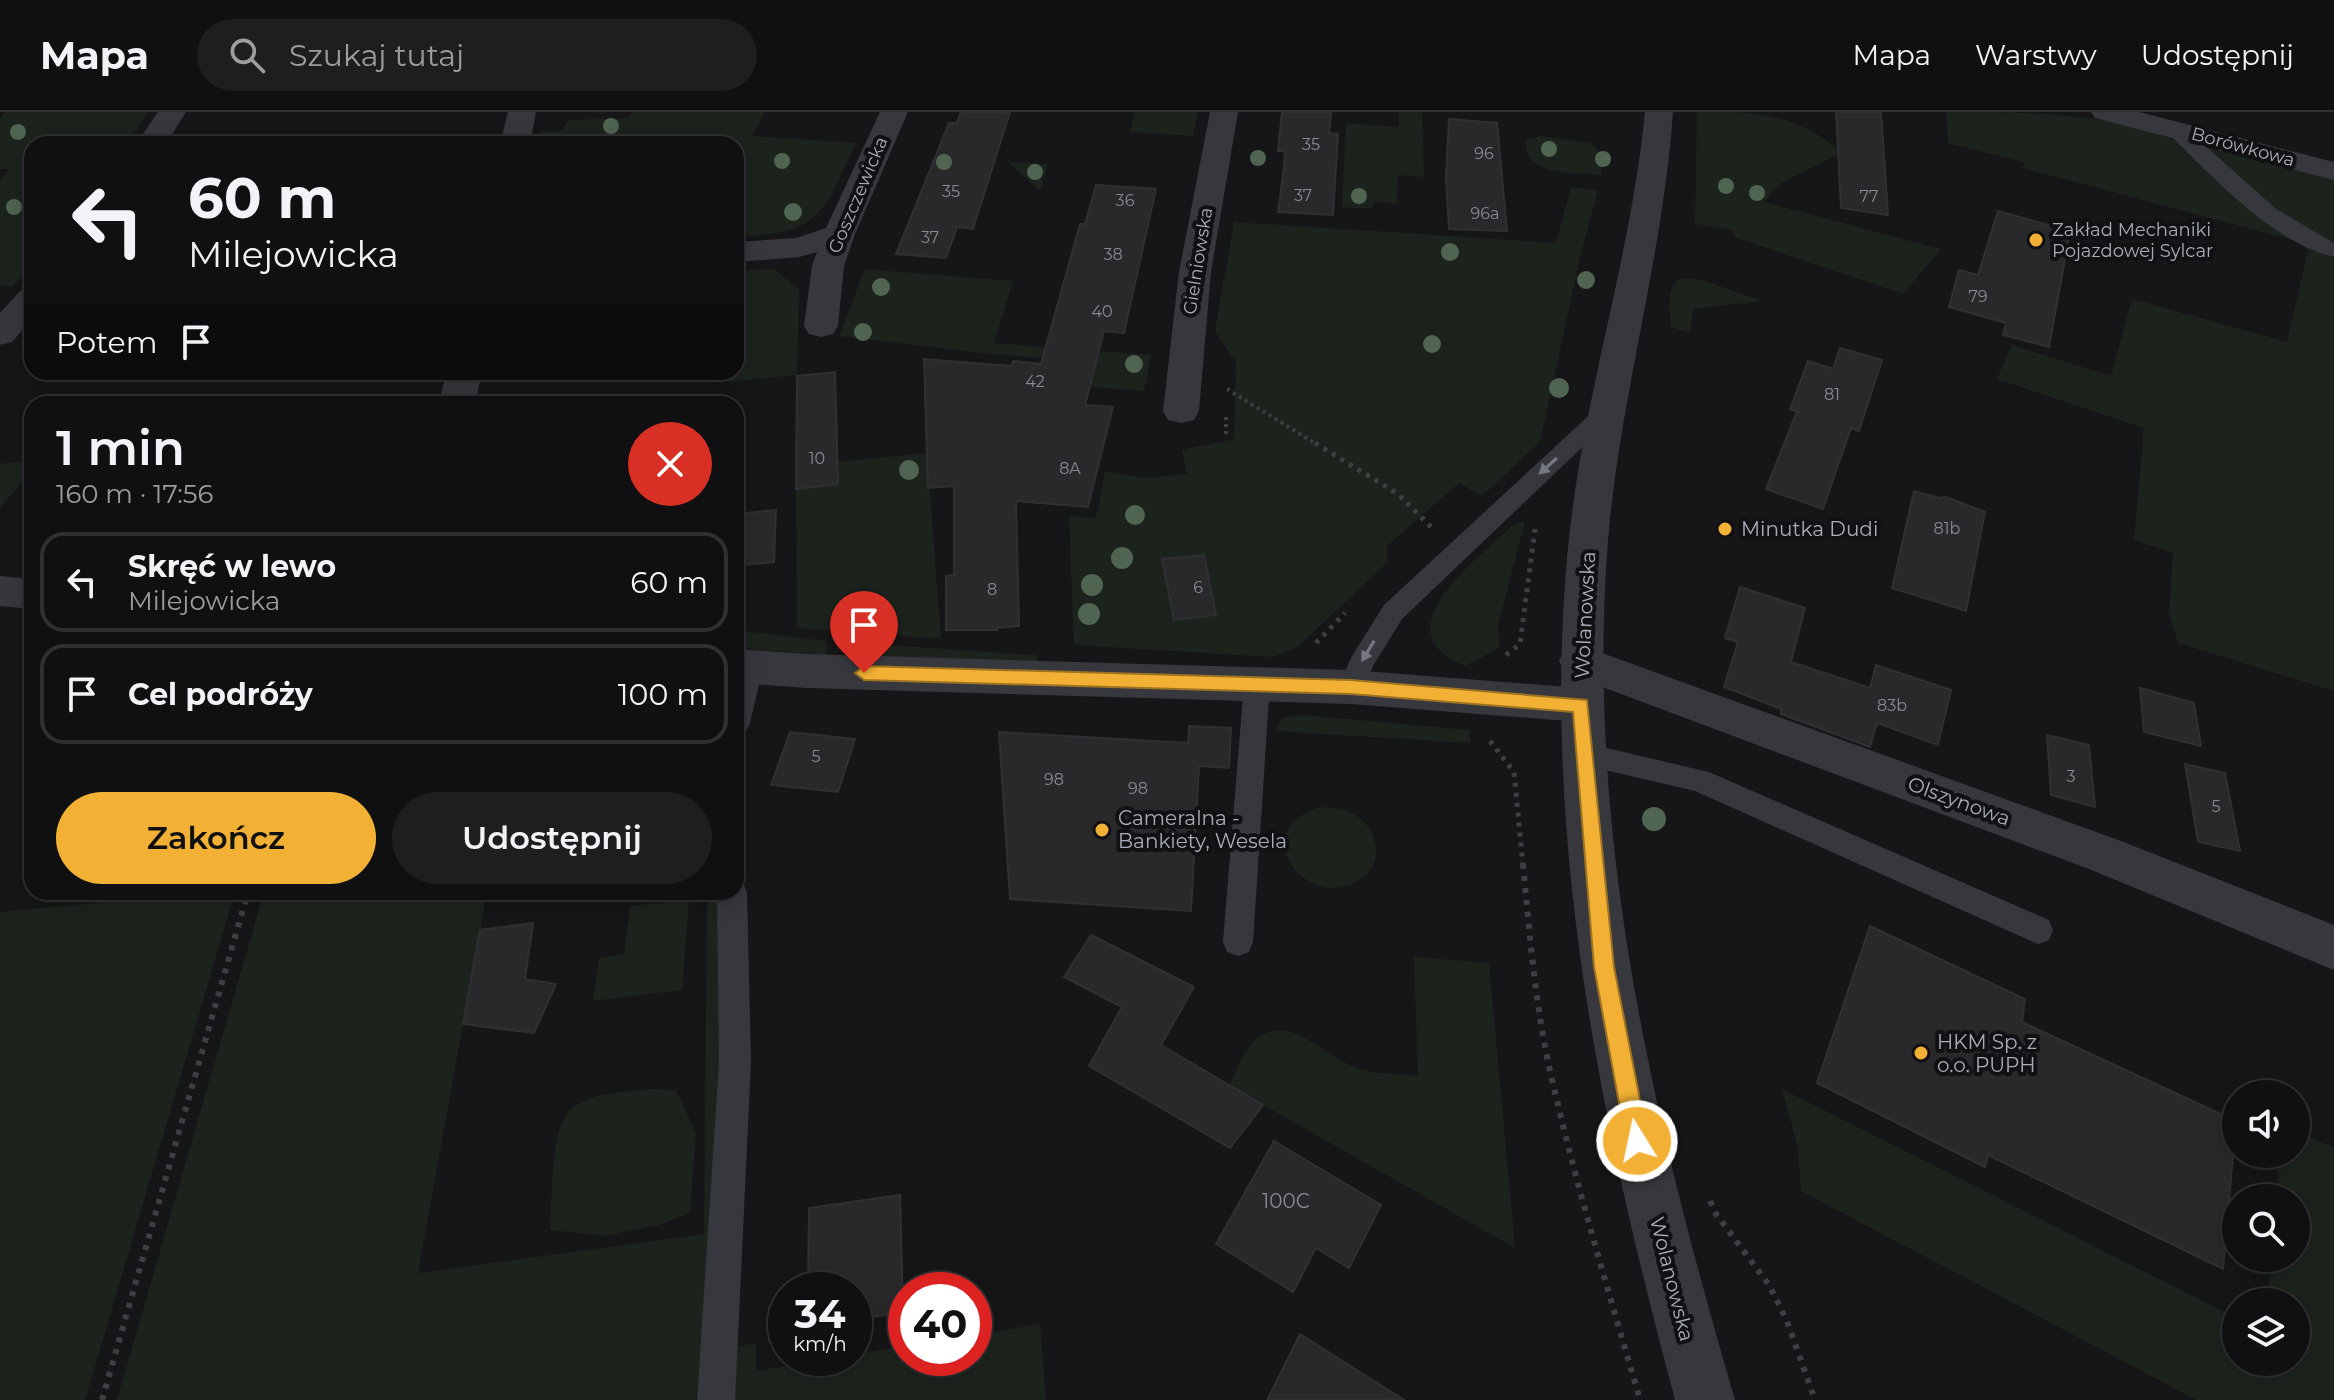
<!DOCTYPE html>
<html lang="pl">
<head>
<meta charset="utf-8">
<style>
  body { margin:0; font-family:Montserrat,sans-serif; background:#1e1e20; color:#f1f3f6; height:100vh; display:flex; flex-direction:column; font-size:30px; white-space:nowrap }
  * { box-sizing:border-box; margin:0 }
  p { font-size:26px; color:#9c9d9f }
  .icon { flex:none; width:44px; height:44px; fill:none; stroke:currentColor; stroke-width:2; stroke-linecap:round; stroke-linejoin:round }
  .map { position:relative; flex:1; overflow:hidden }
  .panel { position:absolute; left:24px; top:284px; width:720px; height:504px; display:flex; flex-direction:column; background:#101012; border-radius:24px; box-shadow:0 4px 20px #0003,0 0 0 2px #303032 }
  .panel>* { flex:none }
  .banner { position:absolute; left:24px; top:24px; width:720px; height:244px; border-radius:24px; box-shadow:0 4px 20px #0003,0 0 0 2px #303032; background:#101012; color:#f1f3f6; overflow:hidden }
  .buttons { position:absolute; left:2222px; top:968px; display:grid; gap:16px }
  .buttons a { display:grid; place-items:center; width:88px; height:88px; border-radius:50%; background:#101012; box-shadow:0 4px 20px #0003,0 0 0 2px #303032; font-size:40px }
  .speed { position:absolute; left:768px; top:1160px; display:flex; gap:16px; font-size:40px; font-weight:700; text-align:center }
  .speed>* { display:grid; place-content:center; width:104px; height:104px; border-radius:50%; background:#101012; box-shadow:0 4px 20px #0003,0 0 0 2px #303032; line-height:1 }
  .speed small { font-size:20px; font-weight:400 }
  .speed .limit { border:12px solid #d22; background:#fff; color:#111 }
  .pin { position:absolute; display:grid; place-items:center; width:68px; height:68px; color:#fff; margin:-82px -34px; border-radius:50% 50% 50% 0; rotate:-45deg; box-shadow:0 0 8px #0007 }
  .pin .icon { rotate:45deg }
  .me { position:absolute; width:88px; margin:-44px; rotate:350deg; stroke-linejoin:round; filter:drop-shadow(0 0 6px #0008) }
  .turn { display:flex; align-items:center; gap:28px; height:168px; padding:0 32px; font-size:36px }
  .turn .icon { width:104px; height:104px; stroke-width:2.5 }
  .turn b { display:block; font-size:56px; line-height:68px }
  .then { display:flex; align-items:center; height:76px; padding:0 32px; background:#0003; gap:16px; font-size:30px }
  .round { display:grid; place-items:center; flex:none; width:84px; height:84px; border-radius:42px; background:#1e1e20 }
  .summary { display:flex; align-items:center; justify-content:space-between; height:136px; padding:0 32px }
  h1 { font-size:48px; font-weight:600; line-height:60px }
  .button { display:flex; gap:16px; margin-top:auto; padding:16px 32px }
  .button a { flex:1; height:92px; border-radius:48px; background:#f2b134; color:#111; font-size:32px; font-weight:600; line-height:92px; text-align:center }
  .button a+a { background:#1e1e20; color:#f1f3f6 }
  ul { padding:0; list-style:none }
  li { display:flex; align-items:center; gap:24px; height:100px; margin:0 16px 12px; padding:0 16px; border:4px solid #303032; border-radius:24px }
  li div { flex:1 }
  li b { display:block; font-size:30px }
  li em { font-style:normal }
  header { display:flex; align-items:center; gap:48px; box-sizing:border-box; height:112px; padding:0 40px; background:#101012; border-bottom:2px solid #303032 }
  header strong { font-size:38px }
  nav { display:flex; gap:44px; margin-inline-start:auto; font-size:28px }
  .search { width:560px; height:72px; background:#1e1e20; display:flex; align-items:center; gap:20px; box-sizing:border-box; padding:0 28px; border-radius:44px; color:#9c9d9f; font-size:30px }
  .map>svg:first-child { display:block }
  .green { fill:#1c231d }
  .building { fill:#29292c; stroke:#303034; stroke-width:2 }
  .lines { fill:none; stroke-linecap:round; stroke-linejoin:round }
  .path-far2 { stroke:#3d3f44; stroke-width:4; stroke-dasharray:3 4; stroke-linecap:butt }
  .path-far1 { stroke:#3d3f44; stroke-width:5; stroke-dasharray:4 6; stroke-linecap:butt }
  .path { stroke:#3d3f44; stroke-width:6; stroke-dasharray:5 7; stroke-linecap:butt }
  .service { fill:#37383d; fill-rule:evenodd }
  .minor { fill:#37383d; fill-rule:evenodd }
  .tertiary { fill:#37383d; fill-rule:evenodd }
  .tree { fill:#506452 }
  .oneway { fill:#757881 }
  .route { fill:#f2b134; stroke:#9d7322; stroke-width:2 }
  .poi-dot { fill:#f2b134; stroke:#111113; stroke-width:3 }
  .labels { text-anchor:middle; stroke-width:8; stroke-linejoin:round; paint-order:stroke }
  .number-label { font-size:16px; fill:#888b94 }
  .far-street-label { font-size:18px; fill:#a8adb8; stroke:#111113 }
  .far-poi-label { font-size:18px; fill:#a8adb8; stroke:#111113; text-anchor:start }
  .poi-label { font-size:20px; fill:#a8adb8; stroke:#111113; text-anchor:start }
  .street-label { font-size:20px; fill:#a8adb8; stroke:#111113 }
  .near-number-label { font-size:20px; fill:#888b94 }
</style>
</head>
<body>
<header>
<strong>Mapa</strong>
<div class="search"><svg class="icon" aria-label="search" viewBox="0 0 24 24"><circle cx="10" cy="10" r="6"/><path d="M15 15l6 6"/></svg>Szukaj tutaj</div>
<nav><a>Mapa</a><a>Warstwy</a><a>Udostępnij</a></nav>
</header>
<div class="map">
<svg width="2334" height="1288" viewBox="0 0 2334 1288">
  <rect width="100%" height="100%" fill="#161618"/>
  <g class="green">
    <path d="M5,0h143l-21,32h-95v122l-20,21 -12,-1v-105l9,-12h-9v-50z"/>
    <path d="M632,0h133l-13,24 104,7c-34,72 -33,90 -120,94v-93h-199l3,-13h21l8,-11 60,-2z"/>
    <path d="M1135,0h63l-5,24 -63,-4z"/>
    <path d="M1399,0h23l2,65 -26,-2 -1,29 -24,-2 -1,7 -30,-2 4,-84 53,4z"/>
    <path d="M1697,0c60,0 96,0 145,40l-62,32 -16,18 177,47 -38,45 -169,-57 -1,-7 -38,-6z"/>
    <path d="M1946,0c77,0 159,0 230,28l105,92 53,26v433l-156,-48 -9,-29 4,-61 -39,-13 10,-112 -147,-49 15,-34 99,31 21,-77 155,43 21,-92 -12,-9 -273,-73 1,-6 -76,-19z"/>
    <path d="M1540,24l51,7 11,12 -1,20c-26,-3 -78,3 -75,-35z"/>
    <path d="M2196,28l138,36v70l-55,-31z"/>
    <path d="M1007,49l41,3 -8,27z"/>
    <path d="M1571,75l27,3 -19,72 -39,180 -58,54 -23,-13 -72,63 1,16 -92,86 -23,9 -199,-12 -5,-129 27,2 9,-47 40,7 42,-4 -5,-24 52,-11 2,-77 -21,-31 19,-109 322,21z"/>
    <path d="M774,157l25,21 -2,85 -80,8 7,-11h12v-101z"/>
    <path d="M865,157l148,12 -19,62 157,12 -7,36 -79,-6 5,-25 -80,-6 -151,-18z"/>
    <path d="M1681,166l21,2 60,21 -69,8 -3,24 -19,-6c-1,-17 -6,-39 10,-49z"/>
    <path d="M927,341l14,186 -144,-11 -1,-139 42,-5v-22z"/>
    <path d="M32,348v10l-32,38v-44z"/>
    <path d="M1525,409l-27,105 1,22 -34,18c-87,-35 14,-108 47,-140z"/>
    <path d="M736,518l90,11 1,14 -91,-7z"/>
    <path d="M854,531l183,12v7l-185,-6z"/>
    <path d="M1303,603l167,15v13l-194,-12 6,-13z"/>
    <path d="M1321,695c11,1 21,1 31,6 24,12 35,47 10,65 -54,39 -119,-49 -41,-71z"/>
    <path d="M211,780h24l-150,508h-85v-488z"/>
    <path d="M264,780h223l-69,381 286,-39 3,-334 10,-3 4,119 -8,217 -17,167h-579z"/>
    <path d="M689,788l-7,90 -89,11 6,-43 25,-4 6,-48z"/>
    <path d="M1414,845l75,6 26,285 -285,-162c12,-35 31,-71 73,-49 18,9 34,24 54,31 18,6 42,6 61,8z"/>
    <path d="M652,977l24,1 20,43 -6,80 -31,12 -56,11 -53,-6c3,-30 -1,-103 22,-122 20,-16 56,-16 80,-19z"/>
    <path d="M1782,977l454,229v44h60v-60h-28l3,-44h25v-60h-20l3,-44h17v-22l38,15v253h-137l-396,-209 -3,-43z"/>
    <path d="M1040,1212l6,76h-312l2,-53 20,-4v28l76,-13h22v-4l52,-8v12h68v-23z"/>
  </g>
  <g class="building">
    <path d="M961,0h49l-37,117 -16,-2 -11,31 -50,-4 53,-131h8z"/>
    <path d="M1282,0h49l-2,21 9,1 -5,81 -55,-3 7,-53 -1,-8h-6z"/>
    <path d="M1836,0h45l7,103 -47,-7z"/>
    <path d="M1449,7l48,4 10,108 -58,-2 -3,-52z"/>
    <path d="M1096,73l60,4 -32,144 -20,-2 -19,74 28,2 -25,100 -72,-6 3,125 -22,2v2h-51v-54l8,-1v-89l-26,2 -4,-129 88,7 1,-5 28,3 39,-140h5z"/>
    <path d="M1998,99l72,20 -21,116 -46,-12 3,-12 -57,-16 10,-37 19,5z"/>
    <path d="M1840,236l42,12 -23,71 -8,-3 -28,81 -57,-20 31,-78 -7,-2 18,-48 25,8z"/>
    <path d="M835,260l3,112 -42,5 1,-113z"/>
    <path d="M1914,379l25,7 7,-1 39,15 -19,99 -74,-23z"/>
    <path d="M776,398l-2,52 -38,4v-52z"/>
    <path d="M1204,443l12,60 -42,5 -12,-61z"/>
    <path d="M1740,475l65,21 -14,54 79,26 6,-23 75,25 -13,55 -61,-22 -7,24 -89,-33v-5l-57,-22 14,-45 -13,-4z"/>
    <path d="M2140,576l54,15 7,43 -57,-14z"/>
    <path d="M1189,614l42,2 -2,40 -30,-2 -8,145 -181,-12 -11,-167 189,11z"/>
    <path d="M790,620l65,7 -17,53 -67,-7z"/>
    <path d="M2047,623l42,10 6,62 -44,-12z"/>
    <path d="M2185,652l40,9 15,78 -42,-9z"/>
    <path d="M533,811l-8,56 31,5 -22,49 -71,-9 17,-94z"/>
    <path d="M1870,814l155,73 -3,23 214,99 -13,148 -235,-114 -3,12 -168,-84z"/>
    <path d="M1091,823l103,52 -33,58 102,60 -33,43 -141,-82 33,-59 -58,-30z"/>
    <path d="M1274,1029l107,64 -32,63 -33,-20 -23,44 -77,-48z"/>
    <path d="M900,1083l3,117 -49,8v-30h-46l1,-82z"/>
    <path d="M1300,1222l104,66h-137z"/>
  </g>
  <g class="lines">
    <g class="path-far2">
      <path d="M1227,277l91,56"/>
      <path d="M1226,305v19"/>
    </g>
    <g class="path-far1">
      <path d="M1315,331l83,51 33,33"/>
      <path d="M1316,531l29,-30"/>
      <path d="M1506,543l14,-11 15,-115"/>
      <path d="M1490,629l24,31 9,94"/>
    </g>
    <g class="path">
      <path d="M1523,752c6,63 11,126 23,188 25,118 61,233 94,348"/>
      <path d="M1710,1089l6,13 53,71 18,36 28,79"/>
      <path d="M102,1288l146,-508"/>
    </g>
    <g class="service">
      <path d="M2175,11l7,2 94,84 58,34v14c-62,-15 -121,-80 -166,-124l-2,-4z"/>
      <path d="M1605,293l8,3 3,5 -3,5 -211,201 -29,47 -12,29 -10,3 -10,-3 -3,-8 14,-31 32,-51 213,-197z"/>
      <path d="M750,544l9,4 4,7 -13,56 -4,8 -10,3v-64l5,-10z"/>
      <path d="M1257,560l10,3 3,8 -17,259 -4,10 -11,4 -11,-4 -4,-10 21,-259 3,-8z"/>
      <path d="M1585,631l124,29 340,148 4,10 -4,10 -11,4 -343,-153 -120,-28 -4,-8 4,-8z"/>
      <path d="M736,768l7,3 4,9 4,170 -16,338h-38l22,-338 -2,-170h19z"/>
    </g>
    <g class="minor">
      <path d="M158,0h28l-20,32h-30z"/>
      <path d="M508,0h28l-6,32h-30z"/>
      <path d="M880,0h28l-53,122 -11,32 -6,60 -5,8 -12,3 -12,-3 -5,-8 8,-60 5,-14 -18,5 -63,5v-20l60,-4 30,-10z"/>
      <path d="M1210,0h28l-27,160 -12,139 -5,9 -13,3 -13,-3 -5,-9 16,-139z"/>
      <path d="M2091,0h48l195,50v18l-239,-62z"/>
      <path d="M32,176v31l-20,23 -12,3v-32l20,-22z"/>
      <path d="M446,260h36l-7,32h-36z"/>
      <path d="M0,464l32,3v30l-32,-3z"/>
      <path d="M1580,533l541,196 213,84v45l-245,-101 -524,-196 -6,-12 6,-12z"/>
      <path d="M736,537l71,5 544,16 230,18 15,5 6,12 -6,12 -15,5 -230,-18 -544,-16 -71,-5z"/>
    </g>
    <path class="tertiary" d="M1645,0h28c-10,145 -53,284 -65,428 -23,294 45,580 127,860h-60c-75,-281 -136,-569 -106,-862 15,-144 62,-282 76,-426z"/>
  </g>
  <g class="tree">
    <circle cx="611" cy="14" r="8"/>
    <circle cx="18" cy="20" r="8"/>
    <circle cx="1549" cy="37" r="8"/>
    <circle cx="1258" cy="46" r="8"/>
    <circle cx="1603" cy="47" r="8"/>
    <circle cx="782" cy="49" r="8"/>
    <circle cx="944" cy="50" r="8"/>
    <circle cx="1035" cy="60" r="8"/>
    <circle cx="1726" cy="74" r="8"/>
    <circle cx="1757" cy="81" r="8"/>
    <circle cx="1359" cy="84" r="8"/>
    <circle cx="14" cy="95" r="8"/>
    <circle cx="793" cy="100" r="9"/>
    <circle cx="1450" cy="140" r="9"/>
    <circle cx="1586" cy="168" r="9"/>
    <circle cx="881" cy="175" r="9"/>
    <circle cx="863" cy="220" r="9"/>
    <circle cx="1432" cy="232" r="9"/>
    <circle cx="1134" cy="252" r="9"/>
    <circle cx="1559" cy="276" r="10"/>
    <circle cx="909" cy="358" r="10"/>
    <circle cx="1135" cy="403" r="10"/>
    <circle cx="1122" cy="446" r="11"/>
    <circle cx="1092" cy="473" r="11"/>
    <circle cx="1089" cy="502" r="11"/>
    <circle cx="1654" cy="707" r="12"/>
  </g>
  <defs><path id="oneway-solid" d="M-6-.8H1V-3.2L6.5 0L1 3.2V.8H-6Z" transform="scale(2)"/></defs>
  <g class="oneway">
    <use href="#oneway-solid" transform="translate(1548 354) rotate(138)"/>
    <use href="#oneway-solid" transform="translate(1368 539) rotate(121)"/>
  </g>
  <path class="route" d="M864,554l487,14 236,20 27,267 34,174 -3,7 -8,4 -8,-4 -3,-7 -32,-174 -21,-255 -222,-18 -487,-14 -9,-7z"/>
  <g class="poi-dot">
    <circle cx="2036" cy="128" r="8"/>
    <circle cx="1725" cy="417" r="8"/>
    <circle cx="1102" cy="718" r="8"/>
    <circle cx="1921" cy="941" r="8"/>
  </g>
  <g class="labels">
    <g class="number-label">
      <text x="1311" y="38">35</text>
      <text x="1484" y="47">96</text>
      <text x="951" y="85">35</text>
      <text x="1303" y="89">37</text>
      <text x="1869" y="90">77</text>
      <text x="1125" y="94">36</text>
      <text x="1485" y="107">96a</text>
      <text x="930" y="131">37</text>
      <text x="1113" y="148">38</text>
      <text x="1978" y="190">79</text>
      <text x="1102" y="205">40</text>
      <text x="1035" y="275">42</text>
      <text x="1832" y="288">81</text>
      <text x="817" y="352">10</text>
      <text x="1070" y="362">8A</text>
      <text x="1947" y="422">81b</text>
      <text x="1198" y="481">6</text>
      <text x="992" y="483">8</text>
      <text x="1892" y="599">83b</text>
      <text x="816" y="650">5</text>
      <text x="2071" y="670">3</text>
      <text x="1054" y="673">98</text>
      <text x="1138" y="682">98</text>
      <text x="2216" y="700">5</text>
    </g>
    <g class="far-street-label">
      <text transform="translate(2243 35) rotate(15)" y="6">Borówkowa</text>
      <text transform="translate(858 83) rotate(-67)" y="6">Goszczewicka</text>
      <text transform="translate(1198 149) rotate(-81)" y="6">Gielniowska</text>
    </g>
    <g class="far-poi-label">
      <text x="2052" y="124">Zakład Mechaniki<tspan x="2052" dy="21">Pojazdowej Sylcar</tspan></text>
    </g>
    <g class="poi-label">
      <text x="1741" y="424">Minutka Dudi</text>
      <text x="1118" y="713">Cameralna -<tspan x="1118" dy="23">Bankiety, Wesela</tspan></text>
      <text x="1937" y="937">HKM Sp. z<tspan x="1937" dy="23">o.o. PUPH</tspan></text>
    </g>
    <g class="street-label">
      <text transform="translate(1585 503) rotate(-87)" y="7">Wolanowska</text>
      <text transform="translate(1959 689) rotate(20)" y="7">Olszynowa</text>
      <text transform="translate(1672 1167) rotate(76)" y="7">Wolanowska</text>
    </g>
    <g class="near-number-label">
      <text x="1286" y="1096">100C</text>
    </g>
  </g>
</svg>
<div class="buttons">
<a><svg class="icon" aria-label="sound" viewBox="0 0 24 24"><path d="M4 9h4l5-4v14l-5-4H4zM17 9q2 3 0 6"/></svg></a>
<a><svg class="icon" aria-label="search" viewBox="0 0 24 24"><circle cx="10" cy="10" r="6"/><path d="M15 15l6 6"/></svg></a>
<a><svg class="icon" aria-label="layers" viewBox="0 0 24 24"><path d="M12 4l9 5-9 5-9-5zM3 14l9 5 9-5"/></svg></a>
</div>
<div class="speed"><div>34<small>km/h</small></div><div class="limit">40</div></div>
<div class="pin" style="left:864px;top:561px;background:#d93025"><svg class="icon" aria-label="arrive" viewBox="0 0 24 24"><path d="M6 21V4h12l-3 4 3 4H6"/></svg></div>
<svg class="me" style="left:1637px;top:1029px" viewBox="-20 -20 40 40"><circle r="17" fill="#f2b134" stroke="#fff" stroke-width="3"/><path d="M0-11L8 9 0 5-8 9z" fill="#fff"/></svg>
<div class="banner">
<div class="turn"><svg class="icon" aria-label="left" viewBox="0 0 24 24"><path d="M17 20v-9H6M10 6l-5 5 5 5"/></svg><div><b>60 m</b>Milejowicka</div></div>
<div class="then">Potem<svg class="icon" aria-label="arrive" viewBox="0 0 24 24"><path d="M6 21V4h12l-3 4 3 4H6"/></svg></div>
</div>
<section class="panel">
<div class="summary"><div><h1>1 min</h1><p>160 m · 17:56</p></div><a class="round" style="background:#d93025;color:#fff"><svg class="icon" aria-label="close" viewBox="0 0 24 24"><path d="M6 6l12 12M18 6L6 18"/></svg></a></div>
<ul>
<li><svg class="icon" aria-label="left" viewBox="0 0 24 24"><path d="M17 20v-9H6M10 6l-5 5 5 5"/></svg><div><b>Skręć w lewo</b><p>Milejowicka</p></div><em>60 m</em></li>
<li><svg class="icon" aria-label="arrive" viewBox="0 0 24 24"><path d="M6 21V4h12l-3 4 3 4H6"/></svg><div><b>Cel podróży</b></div><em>100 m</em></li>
</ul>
<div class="button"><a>Zakończ</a><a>Udostępnij</a></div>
</section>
</div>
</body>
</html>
